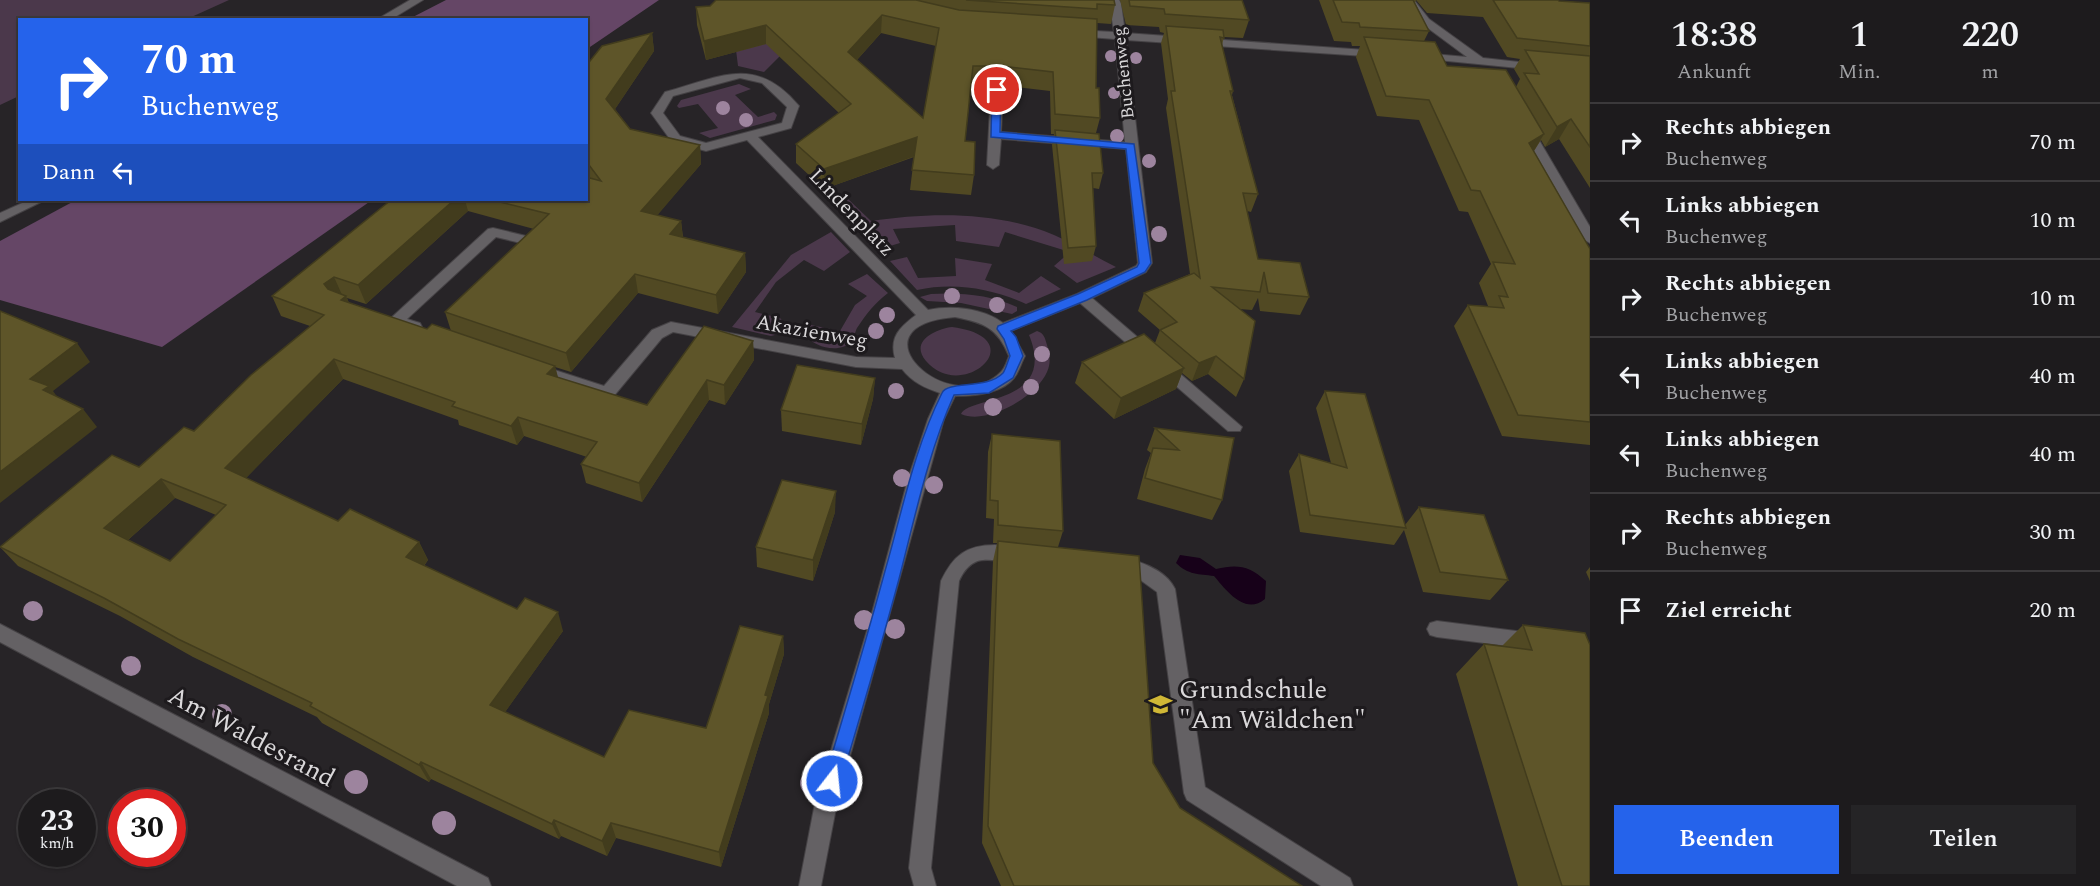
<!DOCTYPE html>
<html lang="de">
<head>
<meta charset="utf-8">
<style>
  body { margin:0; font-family:Spectral,serif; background:#252426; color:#f1f3f6; height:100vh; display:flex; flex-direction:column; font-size:22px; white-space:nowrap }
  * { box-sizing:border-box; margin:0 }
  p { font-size:20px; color:#a0a1a4 }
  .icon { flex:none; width:33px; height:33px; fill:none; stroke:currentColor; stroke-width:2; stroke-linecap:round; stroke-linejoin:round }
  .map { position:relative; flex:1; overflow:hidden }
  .sheet { display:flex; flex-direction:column; background:#1d1b1d; width:510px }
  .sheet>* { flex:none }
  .guide { position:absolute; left:18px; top:18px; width:570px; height:183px; border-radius:0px; box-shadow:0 2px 4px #0004,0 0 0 2px #3b393b; background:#2563eb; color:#fff; overflow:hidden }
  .speed { position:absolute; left:18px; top:789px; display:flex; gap:12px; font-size:30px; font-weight:700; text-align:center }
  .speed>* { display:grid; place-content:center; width:78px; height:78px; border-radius:50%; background:#1d1b1d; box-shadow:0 2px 4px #0004,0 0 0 2px #3b393b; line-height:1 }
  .speed small { font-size:15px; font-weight:400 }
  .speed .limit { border:9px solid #d22; background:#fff; color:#111 }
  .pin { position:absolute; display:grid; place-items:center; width:51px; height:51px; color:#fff; margin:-26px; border:3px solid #fff; border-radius:50%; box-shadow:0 2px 6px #0007 }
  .me { position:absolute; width:66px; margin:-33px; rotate:16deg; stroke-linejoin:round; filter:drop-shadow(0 0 4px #0008) }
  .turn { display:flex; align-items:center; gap:21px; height:126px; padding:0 24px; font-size:27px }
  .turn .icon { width:78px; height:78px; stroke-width:2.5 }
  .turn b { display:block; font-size:42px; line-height:51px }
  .then { display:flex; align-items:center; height:57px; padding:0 24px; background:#0003; gap:12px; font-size:22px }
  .eta { display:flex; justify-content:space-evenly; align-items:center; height:102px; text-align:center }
  .eta b { font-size:36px; font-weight:600; line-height:42px }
  .cta { display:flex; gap:12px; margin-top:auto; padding:12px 24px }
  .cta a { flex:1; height:69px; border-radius:0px; background:#2563eb; color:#fff; font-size:24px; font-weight:600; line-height:69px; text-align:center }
  .cta a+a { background:#252426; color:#f1f3f6 }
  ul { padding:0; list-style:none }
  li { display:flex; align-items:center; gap:18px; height:78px; padding:0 24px; border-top:2px solid #3b393b }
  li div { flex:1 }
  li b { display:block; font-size:22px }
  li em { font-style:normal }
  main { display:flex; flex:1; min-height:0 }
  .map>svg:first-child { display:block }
  .green { fill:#4b384b }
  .forest { fill:#654666 }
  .water { fill:#170119 }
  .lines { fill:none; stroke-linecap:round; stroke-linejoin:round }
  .service-casing { stroke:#454245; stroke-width:2 }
  .minor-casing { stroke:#454245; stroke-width:2 }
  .tertiary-casing { stroke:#454245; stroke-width:2 }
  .service { fill:#646164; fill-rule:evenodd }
  .minor { fill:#646164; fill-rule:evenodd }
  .tertiary { fill:#646164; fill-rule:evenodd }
  .tree { fill:#9d849e }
  .wall { fill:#514923; fill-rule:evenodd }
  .shaded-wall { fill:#423c1d }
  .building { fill:#5e5529; stroke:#423c1d; stroke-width:1.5; fill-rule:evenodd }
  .route { fill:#2563eb; stroke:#184099; stroke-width:1.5 }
  .labels { text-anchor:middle; stroke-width:6; stroke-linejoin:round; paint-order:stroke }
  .far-street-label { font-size:18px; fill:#dad8da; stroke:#1d1a1d }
  .street-label { font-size:21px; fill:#dad8da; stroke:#1d1a1d }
  .near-poi-label { font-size:26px; fill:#dad8da; stroke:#1d1a1d; text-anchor:start }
  .near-street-label { font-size:26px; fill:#dad8da; stroke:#1d1a1d }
</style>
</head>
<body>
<main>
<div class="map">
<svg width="1590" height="886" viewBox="0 0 1590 886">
  <rect width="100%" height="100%" fill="#272427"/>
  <g class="green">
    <path d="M0,0h229l-42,19 -167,1 -1,76 -19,9z"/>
    <path d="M733,26l62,15 -31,31 -26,-6z"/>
    <path d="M739,84l12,5 -16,6 23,22 16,-5 3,3 -2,5 -65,18 -11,-5 19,-5 -20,-24 -19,4 -2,-2 4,-6z"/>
    <path d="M847,198l24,23c59,-9 127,-10 183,14 21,9 42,22 62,32l-39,16 -23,-17 16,-14 -65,-20 -6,15 -43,-6 -1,-16 -62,4 7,14 -23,7 -32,-35 -1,-8z"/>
    <path d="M831,232l19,20 -26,19 -20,-11 -28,22 -21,30 25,6 8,10 -2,4 -15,4 -39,-9 59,-72z"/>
    <path d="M907,257l11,21 38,-2 -1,-18 37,6 -7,16 34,13 22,-17 20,13 -35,15c-35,-16 -72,-22 -109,-14l-27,-29z"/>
    <path d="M867,274l21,19c-14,11 -21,20 -31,35 -2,4 -3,10 -5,13 -11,13 -38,7 -46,-6l5,-10 29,6 15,-26 12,-9 -19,-12z"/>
    <path d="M931,294c28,-2 61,1 86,13v4l-5,3 -51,-11 -34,-2 -7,-4z"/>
    <path d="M952,327c84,11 10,77 -26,34 -17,-20 10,-32 26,-34z"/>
    <path d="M1037,331c7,2 8,7 10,14 3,9 4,19 0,27 -10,24 -60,54 -86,42 7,-18 97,-9 68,-79z"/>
  </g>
  <g class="forest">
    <path d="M446,0h213l-72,49 -1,-29 -177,-1z"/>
    <path d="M76,200h296l-210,147 -162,-47v-59z"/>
  </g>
  <path class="water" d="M1180,555l20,3 16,11c22,-5 33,-3 50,12l-1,18c-20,17 -39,-9 -51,-23 -15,-2 -26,-1 -38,-13z"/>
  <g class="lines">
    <defs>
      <g id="service">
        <path d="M995,545l28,4 3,5 -3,5c-26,9 -47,-14 -64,22l-28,287 5,18h-22l-5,-18 32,-287c12,-25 25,-36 54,-36z"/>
        <path d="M1120,557c20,4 46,13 55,32l30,198 145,91 3,8h-32l-134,-86 -3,-7 -27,-201 -18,-13 -25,-9 -3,-5 3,-5z"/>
      </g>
      <g id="minor">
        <path d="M1109,0h10l2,3 4,30 255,18 5,3 -5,3 -254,-17 26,223 -6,9 -54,26 150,129 -2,4h-12l-148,-128 -69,28 14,25c-4,7 -6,16 -11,22 -13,16 -41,18 -59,18l-11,23 -107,384 -16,83h-22l16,-83 54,-179 39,-145 20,-60 12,-26c-15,-5 -28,-11 -38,-24l-46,-2 -183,-35 -11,6 -49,59 -6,2 -76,-26 -3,-4 3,-4 5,-1 68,22 48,-56 19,-8 185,35 39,1c-6,-21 5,-31 21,-43l-169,-175 -41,11 -34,-9 -21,-29 14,-21c55,-15 91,-38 134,14l-8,22 -33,9 170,173c24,-5 55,-2 75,13l74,-29 59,-28 2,-3 -12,-114 -125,-10 -2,26 -6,4 -6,-4 4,-75 6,-3 6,3 -2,42 124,10 -10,-103 -39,-3 -5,-3 5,-3 38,2zM740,78l22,5 25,24 -5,16 -76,20 -26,-7 -17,-23 10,-17zM955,317c29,6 42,10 54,39 -2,5 -4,12 -8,16 -50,50 -155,-46 -46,-55z"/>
        <path d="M1404,0h10l15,19 54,39 55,6 6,3 -6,3 -121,-12v-4l4,-1 46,4 -46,-34z"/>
        <path d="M1526,124l6,4 58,99v16l-7,-4 -63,-111z"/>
        <path d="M493,228l33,8 2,3 -7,4 -25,-6 -89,82 13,4 2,4 -2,4 -5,1 -24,-8 -2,-3 2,-3 97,-89z"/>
        <path d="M1437,621l95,12 7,2 3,6 -3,6 -7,2 -95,-12 -7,-2 -3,-6 3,-6z"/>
        <path d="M0,624l488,254 3,8h-34l-457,-244z"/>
      </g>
      <g id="tertiary">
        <path d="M410,0h13l-33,20h-14z"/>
        <path d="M29,200h16l-45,22v-9z"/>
      </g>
    </defs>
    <use href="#service" class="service-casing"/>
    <use href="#minor" class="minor-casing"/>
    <use href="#tertiary" class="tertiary-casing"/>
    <use href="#service" class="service"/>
    <use href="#minor" class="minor"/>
    <use href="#tertiary" class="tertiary"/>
  </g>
  <g class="tree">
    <circle cx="1111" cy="56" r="6"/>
    <circle cx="1136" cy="58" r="6"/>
    <circle cx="1114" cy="93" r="6"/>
    <circle cx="723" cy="108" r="7"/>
    <circle cx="746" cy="120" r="7"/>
    <circle cx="1117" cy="136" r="7"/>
    <circle cx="1149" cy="161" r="7"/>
    <circle cx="1159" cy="234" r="8"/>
    <circle cx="952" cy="296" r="8"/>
    <circle cx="997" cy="305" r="8"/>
    <circle cx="887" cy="315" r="8"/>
    <circle cx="876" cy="331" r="8"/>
    <circle cx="1042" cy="354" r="8"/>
    <circle cx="1031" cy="387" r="8"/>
    <circle cx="896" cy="391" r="8"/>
    <circle cx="993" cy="407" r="9"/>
    <circle cx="902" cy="478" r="9"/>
    <circle cx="934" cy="485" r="9"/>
    <circle cx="33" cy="611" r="10"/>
    <circle cx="864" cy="620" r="10"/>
    <circle cx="895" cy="629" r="10"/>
    <circle cx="131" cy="666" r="10"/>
    <circle cx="222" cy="714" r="10"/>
    <circle cx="356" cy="782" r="12"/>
    <circle cx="812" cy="783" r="12"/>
    <circle cx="847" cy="792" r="12"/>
    <circle cx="444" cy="823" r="12"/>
  </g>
  <g class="wall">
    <path d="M716,0h398l1,5 -4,19 -14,-1 -1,65 4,30 -4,15 7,40 -4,16 -6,-1 3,58 -4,15 -28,3 -12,-119 2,-11h-3l-1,-43 -52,-6h-27l-6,56 9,34 -3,20 -61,-5 4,-33 -90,32 -28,-26v-19l43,-31 -73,-69 -60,16 -9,-35 -1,-18 14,-1zM881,33l55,13 -13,72 -66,-58z"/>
    <path d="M1120,0h122l7,20 -6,18 -19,-1 -2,8 11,46 -1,4 26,99 -7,18 -4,-1 11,48 51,38 -9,18 -40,-4 -2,-13 -6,12 -13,-1 5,70 -8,18 -28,-23 -16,7 -10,-8 -6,16 -62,30 -39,-36 7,-21 73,-19 5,-13 -22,-19 6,-18 46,-19 -24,-166 2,-9 -7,-56 3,-10 -4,-1 -1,-5 -33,-2z"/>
    <path d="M1319,0h97l-1,3 14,28 -5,10 23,25 69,21 4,-8 -6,-10 6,-10 -13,-2 -24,-40 -56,-4 -11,-13h142l1,1 31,2v185l-31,-49 -14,8 -4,-7 -7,11 56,98v196l-88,-9 -48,-110 14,-21 20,1 -9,-23 12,-19 -23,-52 -9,-1 -40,-91 -42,-4 -21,-59 4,-11h-8l-1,-4 -17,-1z"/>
    <path d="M652,33l2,18 -39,58 15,20 70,16 1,19 -44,51 24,6 2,16 62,16 1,19 -28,42 -80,-21 -67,79 -16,-5 3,11 89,27 106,-64 1,19 -29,45 -16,-5 -67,102 -56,-19 -5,-19 6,-7 -63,-21 -7,9 -58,-20 -1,-5 -115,-41 -97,99 92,43 81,21 9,18 -4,6 139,65 -58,81 99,45 102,-29 77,-92 1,18 -15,50v9l-48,154 -105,-29 -9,18 -46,-20 -2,3 -128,-60 -2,3 -107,-59 -5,-6 -124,-60 -73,-41 -102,-50 -18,-19 139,-80 55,-36 116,-105 -29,-10 -9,-20 119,-96h195l2,-23 -2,-1v-110zM468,211l66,18 -89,83 6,19 -24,-2 -78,-26 -2,-5 19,6zM175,498l41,17 -46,46 -42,-21z"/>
    <path d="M875,378l-2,21 -12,46 -79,-14 -1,-21z"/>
    <path d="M1325,391l80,134 14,-18 89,73 -18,20 -67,-8 -19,-62 -10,15 -94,-13 -11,-61 10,-17 32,9 -15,-55z"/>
    <path d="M1155,428l79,10 -12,62 -10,20 -75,-21 8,-30 6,-16 -4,-3z"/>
    <path d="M992,434l71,97 -5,16 95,216 27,45 122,78h-301l-19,-43 11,-282 4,-18h-4l1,-24 -8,-1 2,-66z"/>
    <path d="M835,512l-22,69 -56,-14 -1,-20z"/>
    <path d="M1590,567v14l-4,-9z"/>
    <path d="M1523,625l67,20v241h-72l-62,-212 28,-30 18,2z"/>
  </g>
  <g class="shaded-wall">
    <path d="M882,15l-1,18 -34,38 1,-19z"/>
    <path d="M766,25v19l-60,16 -2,-19z"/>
    <path d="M652,33l2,18 -45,67 -3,-19z"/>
    <path d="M1571,119l-12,20 -14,8 12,-20z"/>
    <path d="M1544,134l-12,20 -3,-11z"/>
    <path d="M917,137l-2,19 -91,33v-20z"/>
    <path d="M700,145l1,19 -57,67 -3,-20z"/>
    <path d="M454,200h11l3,11 -102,93 -8,-19z"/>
    <path d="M681,221l2,19 -13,-6z"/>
    <path d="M745,253l1,19 -28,42 -2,-19z"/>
    <path d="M635,274l3,19 -67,79 -5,-19z"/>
    <path d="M334,277l9,20 -10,7 -9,-20z"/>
    <path d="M346,296l8,19 -13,-15z"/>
    <path d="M753,341l1,19 -29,45 -1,-20z"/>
    <path d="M77,343l13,19 -37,29 10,14 -6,4 -27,-30z"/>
    <path d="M1216,356l-8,18 -16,7 7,-18z"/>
    <path d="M334,359l9,20 -106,108 -12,-19z"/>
    <path d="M555,366l5,19 -13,-11z"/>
    <path d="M1184,368l-8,21 -62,30 7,-21z"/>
    <path d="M875,378l-2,21 -12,46 1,-21z"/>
    <path d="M707,380l2,20 -67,102 -3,-19z"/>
    <path d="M83,409l14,18 -97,76v-31z"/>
    <path d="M518,417l6,19 -7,9 -6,-19z"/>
    <path d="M161,479l14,19 -55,49 -16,-19z"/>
    <path d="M836,491l-1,21 -22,69v-21z"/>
    <path d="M419,542l9,18 -13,16 -9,-19z"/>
    <path d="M558,612l5,19 -65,91 -8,-17z"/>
    <path d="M783,636l1,18 -15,50v9l-48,154 -2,-15z"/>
    <path d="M421,762l10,17 -2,3 -10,-17z"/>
    <path d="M554,820l7,16 -2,3 -7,-15z"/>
    <path d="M611,823l5,15 -9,18 -5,-15z"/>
  </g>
  <g class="building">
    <path d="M716,0h200l43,10 138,9 -1,69h3l1,30 -45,-4 -2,-42 -52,-6h-28l-8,75 10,1 -1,33 -62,-5 5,-33 -93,32 -28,-25 55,-40 -85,-79 -62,16 -8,-34 14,-1zM882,15l57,13 -16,90 -75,-66z"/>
    <path d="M966,0h148l1,5 -18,-1v5z"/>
    <path d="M1129,0h113l7,20 -84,-6 -1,-5 -34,-3z"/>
    <path d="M1333,0h80l16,31 -69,-4 -1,-4 -17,-1z"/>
    <path d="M1493,0h65l1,1 31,2v43l-73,-8z"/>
    <path d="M1166,26l57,4 1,8 -4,-1 13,54h-3l28,103 -15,-1 15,66 42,4 9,34 -41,-4 -4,-21 -4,20 -48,-5 43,34 -11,58 -28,-23 -17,7 -39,-33 17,-8 -33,-29 50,-20 6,5 -29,-187h4z"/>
    <path d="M652,33l-46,66 24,30 70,16 -59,66 40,10 -11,13 75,19 -29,42 -81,-21 -69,79 -121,-41 104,-98 -57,-14h94v-23l15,4 -15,-20v-95l16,-20z"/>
    <path d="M1364,37l71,5 12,24 59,4 38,64 -15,9 61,106v173l-72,-7 -50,-110 36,3 -5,-12 9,1 -15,-35 22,2 -35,-73 -9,-1 -42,-90 -43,-4z"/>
    <path d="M1525,50l65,6v91l-19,-28 -14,8 -33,-54 15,1z"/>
    <path d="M1055,130l44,4 4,39h-11l4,73 -28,2z"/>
    <path d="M391,200h63l-96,85 -24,-8 -10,7 4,5 18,7 -5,4 86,29 5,-5 123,42 -8,8 100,31 57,-79 49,15 -29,44 -17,-5 -68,103 -58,-19 16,-22 -79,-25 -7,9 -59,-20 3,-4 -121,-43 -109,109 113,53 12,-12 69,33 -13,15 111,52 8,-11 33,14 -68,93 114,52 25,-47 77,18 34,-102 43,10 -18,59 3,1 -49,156 -108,-29 -9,18 -48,-21 -2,4 -131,-62 -2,3 -109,-59 2,-3 -134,-64 -74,-41 -104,-51 112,-92 27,12 45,-40 10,4 57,-56 73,-60 -52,-19zM161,479l65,26 -56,56 -66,-33z"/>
    <path d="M0,311l77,32 -47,36 19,7 -6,4 40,19 -83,63z"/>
    <path d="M1144,334l40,34 -63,30 -39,-36z"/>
    <path d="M797,365l78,13 -13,46 -81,-14z"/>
    <path d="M1325,391l40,3 41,134 -96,-13 -11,-61 48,14z"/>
    <path d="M1155,428l79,10 -12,62 -77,-22 8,-30 26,2z"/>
    <path d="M992,434l68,7 3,90 -65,-6v-24l-8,-1z"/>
    <path d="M782,480l54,11 -23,69 -57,-13z"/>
    <path d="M1419,507l65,8 24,65 -68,-8z"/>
    <path d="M998,541l141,15 14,207 27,45 122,78h-288l-26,-60z"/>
    <path d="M1523,625l62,8 5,12v241h-28l-78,-242 48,6z"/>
  </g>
  <path class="route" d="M997,87l4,3 -1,42 134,12 17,119 -6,9 -58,28 -76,31 5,6 7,19 -10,22 -24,15 -35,2c-26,58 -39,122 -55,184 -18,67 -38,135 -58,202l-2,6 -7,2 -6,-2 -2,-6c21,-70 42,-140 61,-210 17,-59 29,-122 57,-178 6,-13 45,-3 61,-20 3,-4 5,-13 7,-17l-6,-17 -7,-10 1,-3 80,-32 59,-27 2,-4 -13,-114 -135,-12 1,-47z"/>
  <defs>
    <symbol id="school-bare" viewBox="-9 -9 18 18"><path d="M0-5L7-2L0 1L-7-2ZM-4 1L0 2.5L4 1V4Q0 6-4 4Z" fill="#d0b736" stroke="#1d1a1d" stroke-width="2.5" paint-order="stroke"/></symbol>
  </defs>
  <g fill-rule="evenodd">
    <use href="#school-bare" x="1144" y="688" width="33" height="33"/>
  </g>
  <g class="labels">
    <g class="far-street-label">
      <text transform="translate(1123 73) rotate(-96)" y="6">Buchenweg</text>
    </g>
    <g class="street-label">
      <text transform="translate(852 212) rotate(46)" y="7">Lindenplatz</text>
      <text transform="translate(812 331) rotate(10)" y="7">Akazienweg</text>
    </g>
    <g class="near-poi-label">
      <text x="1179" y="698">Grundschule<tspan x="1179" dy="30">"Am Wäldchen"</tspan></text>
    </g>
    <g class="near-street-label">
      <text transform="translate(252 736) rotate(28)" y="9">Am Waldesrand</text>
    </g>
  </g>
</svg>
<div class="speed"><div>23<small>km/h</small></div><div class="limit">30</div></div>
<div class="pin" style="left:997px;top:90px;background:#d93025"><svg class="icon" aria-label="arrive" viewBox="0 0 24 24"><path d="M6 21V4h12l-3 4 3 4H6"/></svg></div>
<svg class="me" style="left:832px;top:781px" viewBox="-20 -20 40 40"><circle r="17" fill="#2563eb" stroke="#fff" stroke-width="3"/><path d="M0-11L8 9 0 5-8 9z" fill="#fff"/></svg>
<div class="guide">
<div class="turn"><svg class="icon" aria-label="right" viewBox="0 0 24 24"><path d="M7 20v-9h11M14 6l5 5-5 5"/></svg><div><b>70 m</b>Buchenweg</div></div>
<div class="then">Dann<svg class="icon" aria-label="left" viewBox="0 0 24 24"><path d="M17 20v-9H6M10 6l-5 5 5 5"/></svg></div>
</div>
</div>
<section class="sheet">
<div class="eta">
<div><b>18:38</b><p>Ankunft</p></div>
<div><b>1</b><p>Min.</p></div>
<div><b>220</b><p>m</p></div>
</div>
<ul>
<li><svg class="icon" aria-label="right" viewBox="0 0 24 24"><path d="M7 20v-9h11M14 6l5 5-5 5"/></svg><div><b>Rechts abbiegen</b><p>Buchenweg</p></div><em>70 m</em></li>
<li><svg class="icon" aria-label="left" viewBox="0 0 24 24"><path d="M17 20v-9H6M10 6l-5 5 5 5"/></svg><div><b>Links abbiegen</b><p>Buchenweg</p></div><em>10 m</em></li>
<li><svg class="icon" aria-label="right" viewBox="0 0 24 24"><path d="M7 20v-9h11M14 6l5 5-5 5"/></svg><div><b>Rechts abbiegen</b><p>Buchenweg</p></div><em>10 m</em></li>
<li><svg class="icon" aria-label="left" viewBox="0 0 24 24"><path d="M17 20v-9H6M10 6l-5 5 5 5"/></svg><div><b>Links abbiegen</b><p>Buchenweg</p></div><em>40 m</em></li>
<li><svg class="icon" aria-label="left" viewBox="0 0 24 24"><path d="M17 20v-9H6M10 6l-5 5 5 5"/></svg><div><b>Links abbiegen</b><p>Buchenweg</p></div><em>40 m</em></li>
<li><svg class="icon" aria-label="right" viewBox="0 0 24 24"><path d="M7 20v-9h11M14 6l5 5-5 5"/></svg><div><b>Rechts abbiegen</b><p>Buchenweg</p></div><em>30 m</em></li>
<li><svg class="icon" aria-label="arrive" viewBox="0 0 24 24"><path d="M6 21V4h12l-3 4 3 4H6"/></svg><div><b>Ziel erreicht</b></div><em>20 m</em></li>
</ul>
<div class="cta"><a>Beenden</a><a>Teilen</a></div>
</section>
</main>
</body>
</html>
